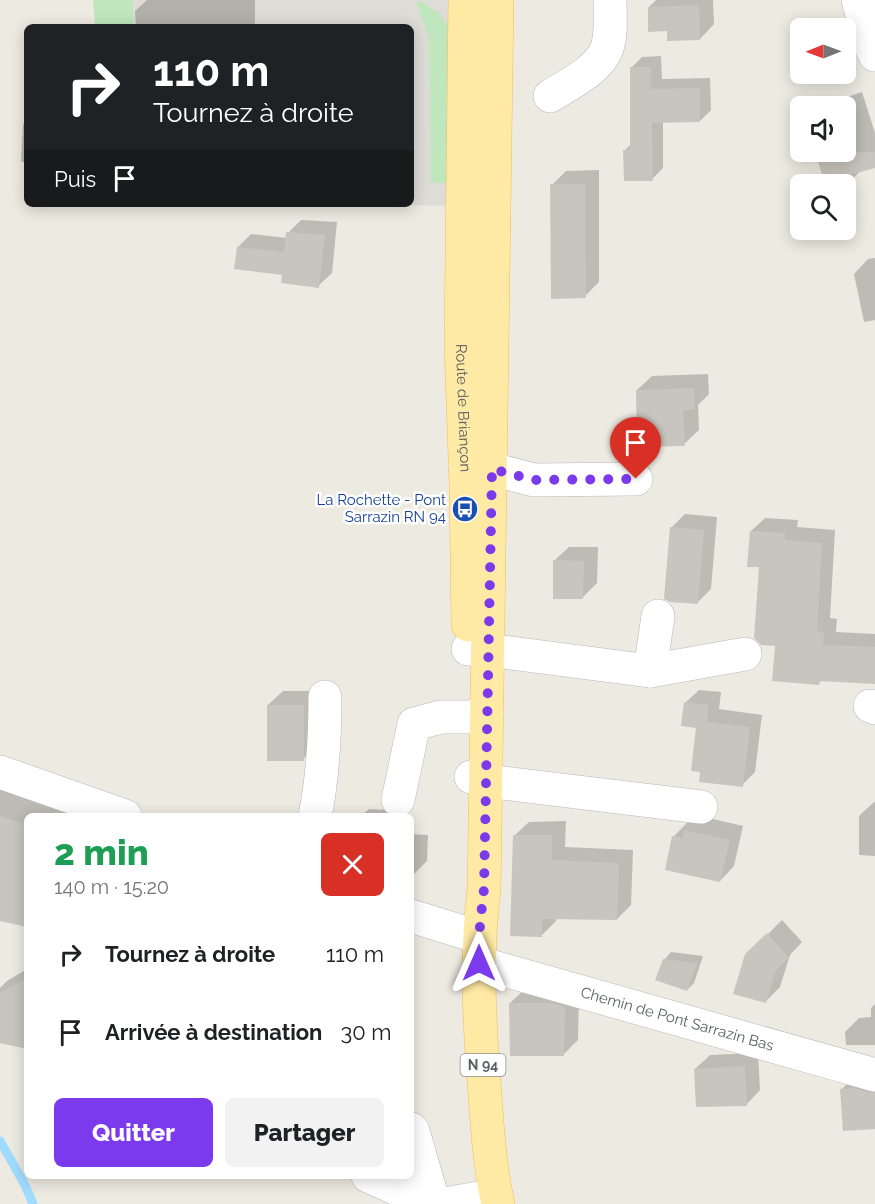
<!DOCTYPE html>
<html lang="fr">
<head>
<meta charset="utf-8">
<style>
  body { margin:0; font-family:Raleway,sans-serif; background:#f2f2f2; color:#202124; height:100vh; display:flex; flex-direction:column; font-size:22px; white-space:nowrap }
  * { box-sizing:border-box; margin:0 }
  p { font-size:20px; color:#757577 }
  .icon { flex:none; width:33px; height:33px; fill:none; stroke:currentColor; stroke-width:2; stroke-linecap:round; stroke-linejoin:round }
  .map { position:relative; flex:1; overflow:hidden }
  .sheet { position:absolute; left:24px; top:813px; width:390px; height:366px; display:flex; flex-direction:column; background:#fff; border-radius:9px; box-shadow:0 3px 15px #0003 }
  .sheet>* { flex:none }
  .banner { position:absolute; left:24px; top:24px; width:390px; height:183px; border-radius:9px; box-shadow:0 3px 15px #0003; background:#202124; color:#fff; overflow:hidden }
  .needle { width:39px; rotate:269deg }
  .controls { position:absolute; left:790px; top:18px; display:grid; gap:12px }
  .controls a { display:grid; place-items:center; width:66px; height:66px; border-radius:9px; background:#fff; box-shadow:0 3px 15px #0003; font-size:30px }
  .pin { position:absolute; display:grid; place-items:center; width:51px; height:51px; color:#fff; margin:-62px -26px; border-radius:50% 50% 50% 0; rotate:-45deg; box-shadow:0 0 6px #0007 }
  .pin .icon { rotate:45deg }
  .me { position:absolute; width:66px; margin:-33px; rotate:0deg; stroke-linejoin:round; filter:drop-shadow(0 0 4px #0008) }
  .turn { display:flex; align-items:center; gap:21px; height:126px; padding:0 30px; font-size:27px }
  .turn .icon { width:78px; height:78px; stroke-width:2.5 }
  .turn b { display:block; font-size:42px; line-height:51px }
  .then { display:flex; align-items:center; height:57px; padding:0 30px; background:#0003; gap:12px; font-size:22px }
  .round { display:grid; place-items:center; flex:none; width:63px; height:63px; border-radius:9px; background:#f2f2f2 }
  .summary { display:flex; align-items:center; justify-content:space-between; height:102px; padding:0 30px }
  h1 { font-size:36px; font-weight:800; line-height:45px; color:#1e9e55 }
  .action { display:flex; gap:12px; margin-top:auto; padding:12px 30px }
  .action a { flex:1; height:69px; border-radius:9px; background:#7c3aed; color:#fff; font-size:24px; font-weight:800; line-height:69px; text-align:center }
  .action a+a { background:#f2f2f2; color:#202124 }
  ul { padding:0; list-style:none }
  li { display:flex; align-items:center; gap:18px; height:78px; padding:0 30px }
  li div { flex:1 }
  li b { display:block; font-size:22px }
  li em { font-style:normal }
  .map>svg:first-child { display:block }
  .industrial { fill:#dedcd6 }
  .green { fill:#bfe6bc }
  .shadow { fill:#0003 }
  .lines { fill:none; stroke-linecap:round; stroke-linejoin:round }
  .stream { stroke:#a0dcff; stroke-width:9 }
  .building { fill:#c8c5be }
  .minor-casing { stroke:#b4b8bd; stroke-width:34 }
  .major-casing { stroke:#f6bc51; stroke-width:34 }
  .minor { stroke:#fff; stroke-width:33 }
  .major { stroke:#ffeaa5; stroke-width:33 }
  .route { stroke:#7c3aed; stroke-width:10; stroke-dasharray:0 18 }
  .labels { text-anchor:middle; stroke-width:5; stroke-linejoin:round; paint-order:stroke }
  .shield { fill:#fff; stroke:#8c8f92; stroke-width:1.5 }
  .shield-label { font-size:14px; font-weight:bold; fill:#5a5f63 }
  .street-label { font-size:15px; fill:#5a5f63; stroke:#fff }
  .transit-label { font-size:15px; fill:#164399; stroke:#fff; text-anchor:end }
</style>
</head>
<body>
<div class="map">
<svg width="875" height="1204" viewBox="0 0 875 1204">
  <rect width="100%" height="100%" fill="#edeae1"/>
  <path class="industrial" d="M118,0h331l-2,206 -75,-2h39v-177h-292z"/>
  <g class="green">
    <path d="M93,0h39l2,27h-39z"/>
    <path d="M416,2h6l17,11 10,15 -2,155h-16l-2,-145z"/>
  </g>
  <g class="shadow">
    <path d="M147,0h108v27h-119l-1,-16z"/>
    <path d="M656,0h57l1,24 -14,15 -32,-9 -19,-23z"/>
    <path d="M661,56l1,23 48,-1 1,32 -11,11 -37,1v46l-11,11 -27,-29 6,-6v-76l11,-11z"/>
    <path d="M862,92l13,41v28l-14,9 -13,14h-22l-9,-32h29v-46h-26z"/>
    <path d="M27,120v42h-6l2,-38z"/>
    <path d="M599,170v112l-14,14 -33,-111 14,-14z"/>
    <path d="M301,220l36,2 -5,51 -14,13 -35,-12 -45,-27 13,-13 36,4 1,-5z"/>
    <path d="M875,258v62l-11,2 -10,-48 14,-15z"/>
    <path d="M708,374l1,20 -11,11 1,25 -15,14 -47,-54 15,-14z"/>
    <path d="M685,514l32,3 -6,72 -13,13 -27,-74z"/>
    <path d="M765,518l33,2 -1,7 38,3 -5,88 7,1 -1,13 39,2v48l-53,-2 -3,3 -42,-39 -16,-78 -10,-35z"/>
    <path d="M569,547h29l-1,36 -14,14 -29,-36z"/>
    <path d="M699,690l22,2 -2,17 43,6 -7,57 -13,13 -45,-58 -12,-24z"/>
    <path d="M283,691h35v54l-15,14 -35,-54z"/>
    <path d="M0,786l83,30h-56v109l-27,-6z"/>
    <path d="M874,802h1v54l-16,-1v-39z"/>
    <path d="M369,809l25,1v6h-33z"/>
    <path d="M700,816l43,10 -9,40 -14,15 -46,-45 14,-14 5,1z"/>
    <path d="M566,821l-1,26 68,3 -2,55 -14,14 -62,-1 1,3 -15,15 -27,-100 15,-14z"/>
    <path d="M411,834l17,1 -1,26 -15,15h-1z"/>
    <path d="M782,920l20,22 -12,13 -10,32 -15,15 -7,-58z"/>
    <path d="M671,952l32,4 -9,27 -7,7 -23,-30z"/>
    <path d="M27,969v79l-27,-7v-53l7,-7z"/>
    <path d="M525,989l54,4 -1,47 -15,15 -53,-52z"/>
    <path d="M411,1003l1,34 -1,1z"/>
    <path d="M875,1004v41h-29l-1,-13 14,-14 12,-1v-9z"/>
    <path d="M758,1053l2,37 -14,15 -51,-36 15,-14z"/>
    <path d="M856,1075l19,1v51l-34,-37z"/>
  </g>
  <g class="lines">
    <path class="stream" d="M0,1141l25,44 8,19"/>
  </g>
  <g class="building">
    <path d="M699,5l1,35 -33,1v-10l-19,1v-25z"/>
    <path d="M630,67h21v22l49,-1v34l-48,1 1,58h-29l-1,-31h7z"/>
    <path d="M815,152h60v16l-29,8 3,8h-24z"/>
    <path d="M550,184h35l1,114 -35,1z"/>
    <path d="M286,232l39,3 -6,53 -38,-5 1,-8 -48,-6 3,-22 47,5z"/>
    <path d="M694,388l1,21 -12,2 2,35 -48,1 -1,-57z"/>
    <path d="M670,527l34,3 -6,74 -28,-2 -6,-3z"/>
    <path d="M750,531l35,2v7l37,3 -5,88 7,1 -1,13 52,2v37l-55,-3 -1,4 -47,-4 3,-35 -14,-1 -7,-7 5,-71h-12z"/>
    <path d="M553,560l31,1 -1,38h-30z"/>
    <path d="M684,702l24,3 -1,17 43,5 -7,60 -44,-5 1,-10 -9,-1 5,-43 -15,-2z"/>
    <rect x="267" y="705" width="37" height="56"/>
    <path d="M0,816l27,9v102l-27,-6z"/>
    <path d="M684,830l46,10 -10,42 -55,-12 7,-34 11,2z"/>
    <path d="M513,835h39v25l67,3 -2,57 -75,-1v18l-32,-1z"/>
    <path d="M767,933l22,25 -13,12 -10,33 -33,-9 12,-40z"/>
    <path d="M663,959l34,4 -10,28 -32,-11z"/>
    <path d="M27,978v71l-27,-6v-50z"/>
    <path d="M509,1003h43l13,4 -1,49h-54z"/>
    <path d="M745,1066l2,40 -51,1 -2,-38z"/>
    <path d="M853,1088l22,5v36l-32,2 -3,-42z"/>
  </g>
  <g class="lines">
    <defs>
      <g id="minor">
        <path d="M858,0l12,45 5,10"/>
        <path d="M550,96c18,-11 50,-27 57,-48 5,-15 3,-33 3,-48"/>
        <path d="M465,467l27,2 42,11 102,-1"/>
        <path d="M468,649l20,1 162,21 95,-17"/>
        <path d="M650,671l8,-55"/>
        <path d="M870,706l5,2"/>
        <path d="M0,772l125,44"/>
        <path d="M471,777l15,4 215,26"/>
        <path d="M398,800l16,-76 27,-7h28l18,-3"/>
        <path d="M315,816c8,-39 10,-80 10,-119"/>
        <path d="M411,916l68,21"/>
        <path id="s1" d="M479,963l396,112"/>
        <path d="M411,1129l2,2 21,73"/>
        <path d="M368,1176l63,28"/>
        <path d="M444,1204l52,-9"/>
      </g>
      <g id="major">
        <path id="s2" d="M465,0l-4,346 5,139 2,140"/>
        <path d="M497,0c-2,297 -7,593 -13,889 -8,64 -5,129 0,192 3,41 5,83 14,123"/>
      </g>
    </defs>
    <use href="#minor" class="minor-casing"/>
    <use href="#major" class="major-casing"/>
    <use href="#minor" class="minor"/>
    <use href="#major" class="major"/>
  </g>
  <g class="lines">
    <path class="route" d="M479,963l1,-39 4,-35 8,-420 42,11 102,-1"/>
  </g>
  <defs>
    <symbol id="bus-disc" viewBox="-11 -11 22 22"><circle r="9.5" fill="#1a4fb4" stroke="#fff"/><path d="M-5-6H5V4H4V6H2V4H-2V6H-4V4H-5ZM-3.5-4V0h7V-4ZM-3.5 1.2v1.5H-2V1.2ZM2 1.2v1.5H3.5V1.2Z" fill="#fff"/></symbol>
  </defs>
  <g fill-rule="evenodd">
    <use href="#bus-disc" x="450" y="494" width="30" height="30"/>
  </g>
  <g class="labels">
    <rect class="shield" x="460.5" y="1054" width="45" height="22" rx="4.5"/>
    <g class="shield-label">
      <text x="483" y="1070">N 94</text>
    </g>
    <g class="street-label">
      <text dy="5" stroke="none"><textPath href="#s2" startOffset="408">Route de Briançon</textPath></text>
      <text dy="5" stroke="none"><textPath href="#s1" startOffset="206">Chemin de Pont Sarrazin Bas</textPath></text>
    </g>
    <g class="transit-label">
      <text x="446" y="505">La Rochette - Pont<tspan x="446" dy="17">Sarrazin RN 94</tspan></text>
    </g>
  </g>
</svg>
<div class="controls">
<a><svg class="needle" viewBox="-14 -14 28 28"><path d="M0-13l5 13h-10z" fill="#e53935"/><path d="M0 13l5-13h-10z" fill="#757577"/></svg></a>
<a><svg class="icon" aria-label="sound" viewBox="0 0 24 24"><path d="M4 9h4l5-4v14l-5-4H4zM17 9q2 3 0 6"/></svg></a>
<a><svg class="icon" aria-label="search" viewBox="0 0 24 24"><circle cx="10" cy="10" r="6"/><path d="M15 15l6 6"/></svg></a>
</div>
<div class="pin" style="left:636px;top:479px;background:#d93025"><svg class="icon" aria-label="arrive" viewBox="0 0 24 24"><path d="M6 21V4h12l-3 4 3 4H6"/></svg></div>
<svg class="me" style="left:479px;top:963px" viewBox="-20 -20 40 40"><path d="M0-17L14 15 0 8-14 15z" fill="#7c3aed" stroke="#fff" stroke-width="4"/></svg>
<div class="banner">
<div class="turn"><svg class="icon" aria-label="right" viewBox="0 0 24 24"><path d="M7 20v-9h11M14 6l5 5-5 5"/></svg><div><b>110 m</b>Tournez à droite</div></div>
<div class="then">Puis<svg class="icon" aria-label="arrive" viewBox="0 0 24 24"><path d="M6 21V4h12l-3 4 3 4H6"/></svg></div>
</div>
<section class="sheet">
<div class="summary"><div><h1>2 min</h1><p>140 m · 15:20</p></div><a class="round" style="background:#d93025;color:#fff"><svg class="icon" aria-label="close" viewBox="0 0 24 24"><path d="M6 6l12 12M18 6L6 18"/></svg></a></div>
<ul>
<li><svg class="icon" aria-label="right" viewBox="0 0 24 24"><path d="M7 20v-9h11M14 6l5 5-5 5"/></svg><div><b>Tournez à droite</b></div><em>110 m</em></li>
<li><svg class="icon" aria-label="arrive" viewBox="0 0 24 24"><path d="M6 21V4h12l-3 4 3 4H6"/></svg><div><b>Arrivée à destination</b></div><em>30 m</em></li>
</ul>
<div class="action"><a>Quitter</a><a>Partager</a></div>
</section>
</div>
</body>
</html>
